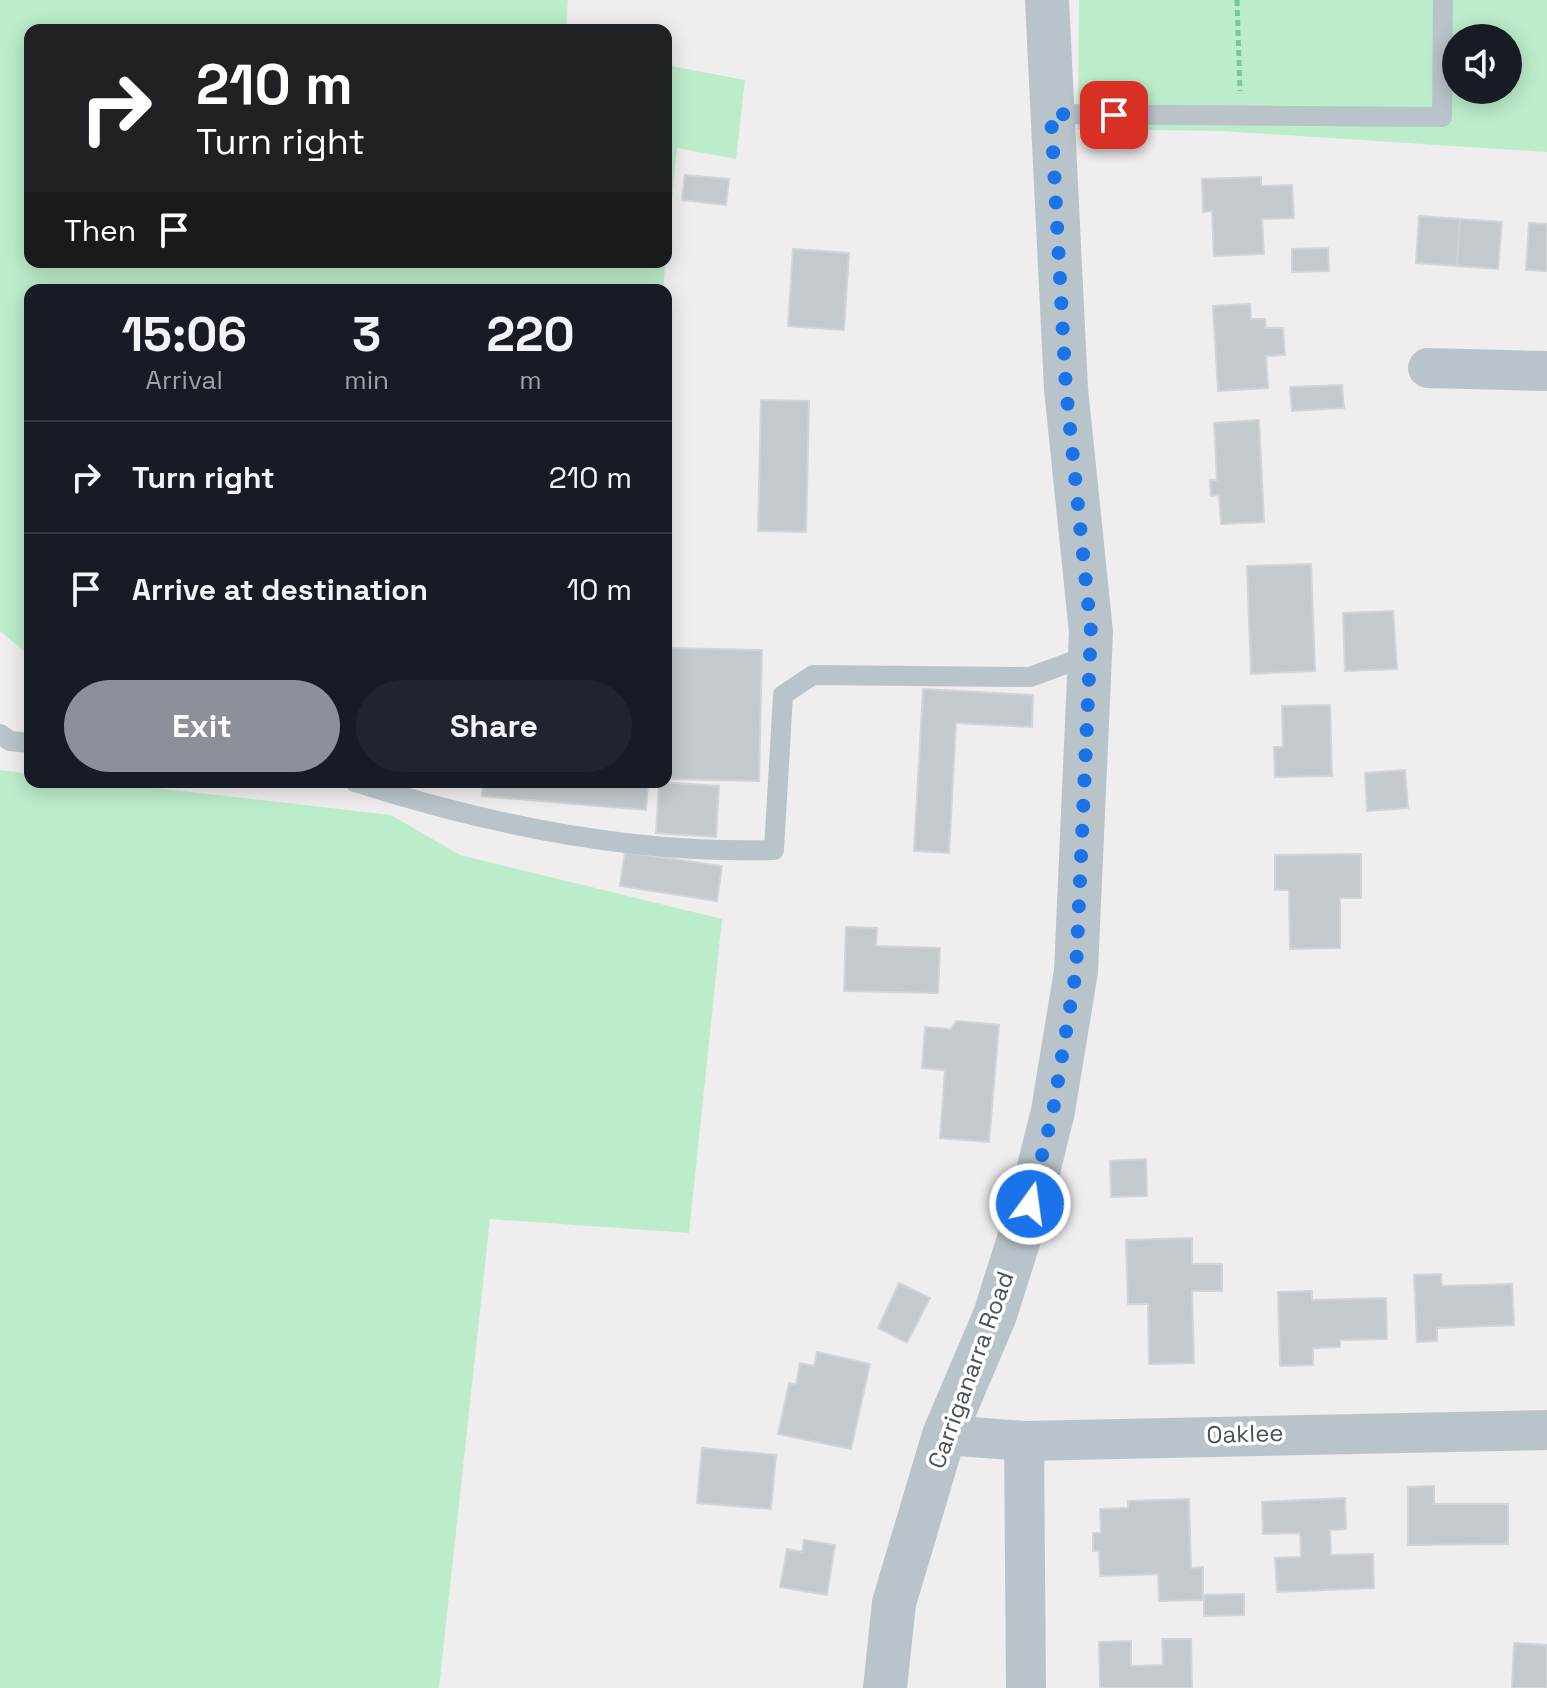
<!DOCTYPE html>
<html lang="en">
<head>
<meta charset="utf-8">
<style>
  body { margin:0; font-family:"Space Grotesk",sans-serif; background:#20242c; color:#f1f3f6; height:100vh; display:flex; flex-direction:column; font-size:30px; white-space:nowrap }
  * { box-sizing:border-box; margin:0 }
  p { font-size:26px; color:#9ea1a6 }
  .icon { flex:none; width:44px; height:44px; fill:none; stroke:currentColor; stroke-width:2; stroke-linecap:round; stroke-linejoin:round }
  .map { position:relative; flex:1; overflow:hidden }
  .details { position:absolute; left:24px; top:284px; width:648px; height:504px; display:flex; flex-direction:column; background:#171b24; border-radius:16px; box-shadow:0 4px 20px #0003 }
  .details>* { flex:none }
  .top-card { position:absolute; left:24px; top:24px; width:648px; height:244px; border-radius:16px; box-shadow:0 4px 20px #0003; background:#202124; color:#fff; overflow:hidden }
  .controls { position:absolute; left:1442px; top:24px; display:grid; gap:16px }
  .controls a { display:grid; place-items:center; width:80px; height:80px; border-radius:50%; background:#171b24; box-shadow:0 4px 20px #0003; font-size:40px }
  .pin { position:absolute; display:grid; place-items:center; width:68px; height:68px; color:#fff; margin:-34px; border-radius:16px; box-shadow:0 4px 12px #0006 }
  .me { position:absolute; width:88px; margin:-44px; rotate:14deg; stroke-linejoin:round; filter:drop-shadow(0 0 6px #0008) }
  .turn { display:flex; align-items:center; gap:28px; height:168px; padding:0 40px; font-size:36px }
  .turn .icon { width:104px; height:104px; stroke-width:2.5 }
  .turn b { display:block; font-size:56px; line-height:68px }
  .then { display:flex; align-items:center; height:76px; padding:0 40px; background:#0003; gap:16px; font-size:30px }
  .eta { display:flex; justify-content:space-evenly; align-items:center; height:136px; text-align:center }
  .eta b { font-size:48px; font-weight:800; line-height:56px }
  .primary-button { display:flex; gap:16px; margin-top:auto; padding:16px 40px }
  .primary-button a { flex:1; height:92px; border-radius:48px; background:#8c9099; color:#fff; font-size:32px; font-weight:800; line-height:92px; text-align:center }
  .primary-button a+a { background:#20242c; color:#f1f3f6 }
  ul { padding:0; list-style:none }
  li { display:flex; align-items:center; gap:24px; height:112px; padding:0 40px; border-top:2px solid #363941 }
  li div { flex:1 }
  li b { display:block; font-size:30px }
  li em { font-style:normal }
  .map>svg:first-child { display:block }
  .green { fill:#bcedca; fill-rule:evenodd }
  .building { fill:#c4c9cd; stroke:#d1d4d9; stroke-width:2 }
  .lines { fill:none; stroke-linecap:round; stroke-linejoin:round }
  .path { stroke:#76c996; stroke-width:5; stroke-dasharray:6 4; stroke-linecap:butt }
  .service { stroke:#b9c4ca; stroke-width:20 }
  .minor { stroke:#b9c4ca; stroke-width:40 }
  .tertiary { stroke:#b9c4ca; stroke-width:44 }
  .route { stroke:#1a73e8; stroke-width:14; stroke-dasharray:0 25.2 }
  .labels { text-anchor:middle; stroke-width:7; stroke-linejoin:round; paint-order:stroke }
  .street-label { font-size:24px; fill:#46535a; stroke:#fff }
</style>
</head>
<body>
<div class="map">
<svg width="1547" height="1688" viewBox="0 0 1547 1688">
  <rect width="100%" height="100%" fill="#f0edee"/>
  <g class="green">
    <path d="M0,0h568l-2,30h-536v232h636v-197l79,15 -9,79 -59,-11 -14,142h-633v366l-30,-25z"/>
    <path d="M1079,0h468v152l-325,-21 -144,-2zM1456,38h52v52h-52z"/>
    <path d="M0,770l30,4v8h73l288,33 69,40 262,64 -33,314 -199,-14 -51,469h-439z"/>
  </g>
  <g class="building">
    <path d="M685,175l44,4 -3,26 -44,-5z"/>
    <path d="M1261,177v9l31,-1 2,33 -32,1 2,35 -50,2 -2,-45 -9,1 -1,-33z"/>
    <path d="M1419,216l41,3 -3,47 -41,-3z"/>
    <path d="M1460,219l42,3 -4,47 -41,-3z"/>
    <path d="M1529,223l18,1v47l-21,-1z"/>
    <path d="M1328,248l1,23 -37,1v-23z"/>
    <path d="M793,249l56,4 -5,77 -56,-4z"/>
    <path d="M1250,304l1,15h14l1,9h17l2,27 -19,1 2,32 -50,3 -5,-85z"/>
    <path d="M1342,385l2,23 -52,3 -2,-24z"/>
    <path d="M761,400l48,1 -3,131 -48,-1z"/>
    <path d="M1259,420l5,102 -43,2 -2,-29 -8,1 -1,-16h7l-3,-57z"/>
    <path d="M1311,564l4,107 -64,3 -4,-108z"/>
    <path d="M1393,611l4,58 -52,2 -2,-58z"/>
    <path d="M668,648l94,2 -3,131 -93,-2z"/>
    <path d="M923,689l110,6 -1,32 -76,-4 -7,130 -35,-2z"/>
    <path d="M1330,705l2,71 -57,1 -1,-30h9l-1,-41z"/>
    <path d="M1405,770l3,38 -41,3 -2,-38z"/>
    <path d="M483,782h165l-2,28 -164,-14z"/>
    <path d="M659,782l60,4 -3,51 -60,-4z"/>
    <path d="M625,852l97,14 -5,35 -97,-15z"/>
    <path d="M1361,854v44h-21v50l-50,1 -1,-59h-14v-35z"/>
    <path d="M846,927l31,1 -1,18 64,2 -2,45 -94,-2z"/>
    <path d="M956,1021l43,4 -10,117 -49,-4 5,-68 -23,-2 3,-41 26,2z"/>
    <path d="M1146,1159l1,37 -36,1 -1,-36z"/>
    <path d="M1192,1238v26h30v27h-30l2,72 -45,1 -1,-60h-20l-2,-64z"/>
    <path d="M1441,1274l1,12 70,-2 2,41 -77,3v13l-20,1 -3,-67z"/>
    <path d="M899,1283l31,15 -23,45 -29,-15z"/>
    <path d="M1312,1291v9l74,-2 1,41 -47,1v7l-27,1v17l-33,1 -2,-74z"/>
    <path d="M817,1352l53,12 -19,85 -73,-15 11,-51 7,1 4,-21 14,3z"/>
    <path d="M702,1448l74,7 -5,54 -74,-6z"/>
    <path d="M1434,1486v18h74v40l-100,1v-58z"/>
    <path d="M1345,1498l1,31 -16,1 1,25 42,-1 1,34 -97,4 -2,-34 26,-1 -1,-24 -37,1 -1,-32z"/>
    <path d="M1189,1499l2,69 12,-1v33l-44,1 -1,-27 -58,2 -1,-25h-6v-18h8l-1,-24 28,-1v-7z"/>
    <path d="M804,1540l31,5 -8,50 -47,-8 7,-38 15,3z"/>
    <path d="M1244,1594v21l-40,1v-21z"/>
    <path d="M1162,1639h29l1,49h-92l-1,-46 32,-1v25l32,-1z"/>
    <path d="M1514,1643l33,2v43h-35z"/>
  </g>
  <g class="lines">
    <path class="path" d="M1237,0l3,91"/>
    <g class="service">
      <path d="M1051,114l391,3 1,-117"/>
      <path d="M0,734l10,7 20,2"/>
      <path d="M355,782c134,43 278,72 419,68l9,-155 30,-20 217,2 60,-22"/>
    </g>
    <g class="minor">
      <path d="M1428,368l119,3"/>
      <path d="M944,1435l80,6 523,-11"/>
      <path d="M1024,1441l2,247"/>
    </g>
    <path class="tertiary" d="M885,1688l9,-85 50,-168 51,-120 35,-111 23,-93 23,-140 15,-339 -25,-243 -19,-389"/>
  </g>
  <g class="lines">
    <path class="route" d="M1030,1204l23,-93 23,-140 15,-339 -25,-243 -15,-275 63,1"/>
  </g>
  <g class="labels">
    <g class="street-label">
      <text transform="translate(971 1370) rotate(-70)" y="8">Carriganarra Road</text>
      <text transform="translate(1245 1434) rotate(-2)" y="8">Oaklee</text>
    </g>
  </g>
</svg>
<div class="controls">
<a><svg class="icon" aria-label="sound" viewBox="0 0 24 24"><path d="M4 9h4l5-4v14l-5-4H4zM17 9q2 3 0 6"/></svg></a>
</div>
<div class="pin" style="left:1114px;top:115px;background:#d93025"><svg class="icon" aria-label="arrive" viewBox="0 0 24 24"><path d="M6 21V4h12l-3 4 3 4H6"/></svg></div>
<svg class="me" style="left:1030px;top:1204px" viewBox="-20 -20 40 40"><circle r="17" fill="#1a73e8" stroke="#fff" stroke-width="3"/><path d="M0-11L8 9 0 5-8 9z" fill="#fff"/></svg>
<div class="top-card">
<div class="turn"><svg class="icon" aria-label="right" viewBox="0 0 24 24"><path d="M7 20v-9h11M14 6l5 5-5 5"/></svg><div><b>210 m</b>Turn right</div></div>
<div class="then">Then<svg class="icon" aria-label="arrive" viewBox="0 0 24 24"><path d="M6 21V4h12l-3 4 3 4H6"/></svg></div>
</div>
<section class="details">
<div class="eta">
<div><b>15:06</b><p>Arrival</p></div>
<div><b>3</b><p>min</p></div>
<div><b>220</b><p>m</p></div>
</div>
<ul>
<li><svg class="icon" aria-label="right" viewBox="0 0 24 24"><path d="M7 20v-9h11M14 6l5 5-5 5"/></svg><div><b>Turn right</b></div><em>210 m</em></li>
<li><svg class="icon" aria-label="arrive" viewBox="0 0 24 24"><path d="M6 21V4h12l-3 4 3 4H6"/></svg><div><b>Arrive at destination</b></div><em>10 m</em></li>
</ul>
<div class="primary-button"><a>Exit</a><a>Share</a></div>
</section>
</div>
</body>
</html>
